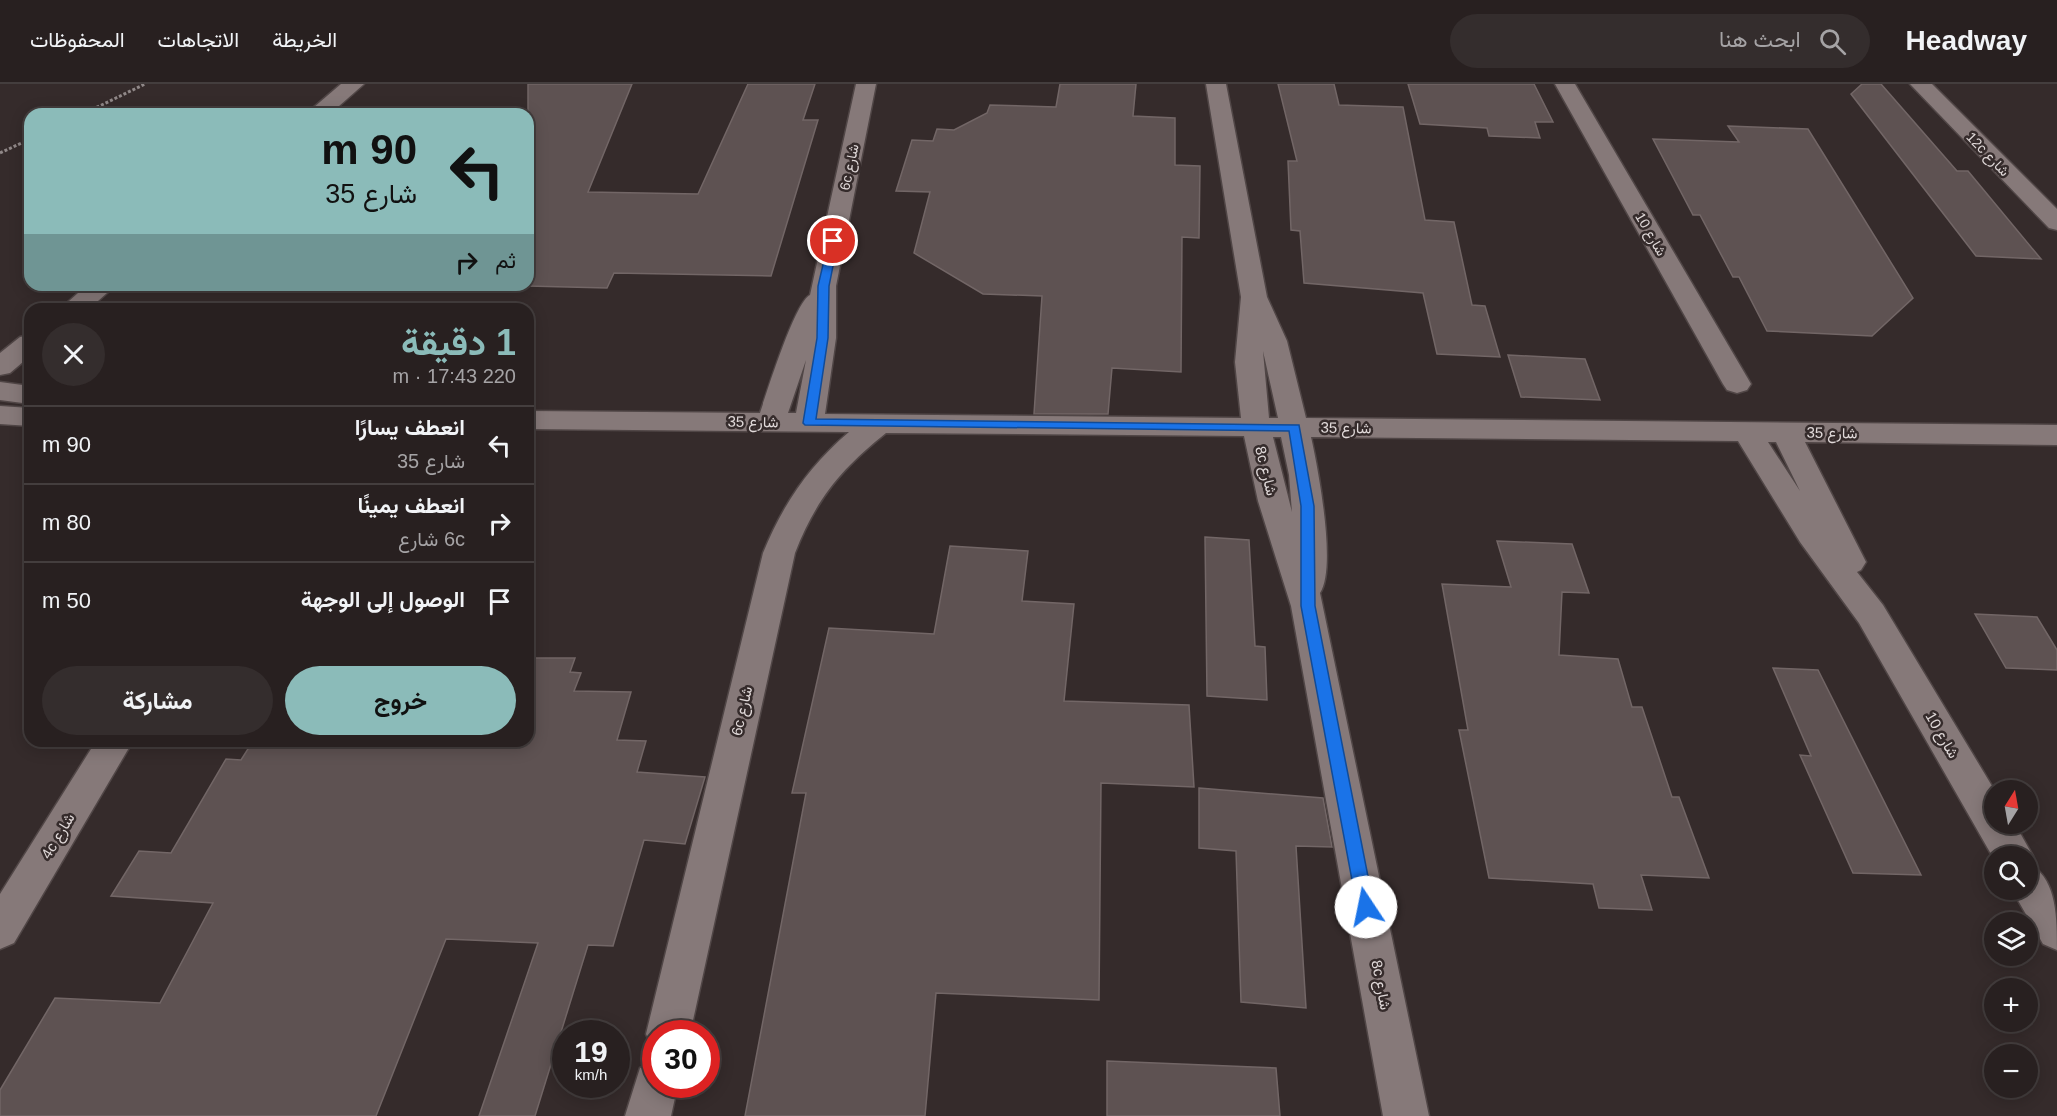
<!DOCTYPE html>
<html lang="ar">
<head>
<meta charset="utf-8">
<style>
  body { margin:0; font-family:Arial,Vazirmatn,sans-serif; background:#342d2d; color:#f1f3f6; direction:rtl; height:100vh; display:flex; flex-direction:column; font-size:22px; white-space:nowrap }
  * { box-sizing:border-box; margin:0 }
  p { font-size:20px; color:#a5a3a5 }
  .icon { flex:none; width:33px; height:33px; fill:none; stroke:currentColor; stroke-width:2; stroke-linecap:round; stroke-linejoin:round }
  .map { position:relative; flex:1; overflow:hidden; direction:ltr }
  .sheet { position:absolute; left:24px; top:219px; width:510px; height:444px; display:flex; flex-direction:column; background:#282020; border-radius:18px; box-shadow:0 3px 15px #0003,0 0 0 2px #443e3e; direction:rtl }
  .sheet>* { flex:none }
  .hud { position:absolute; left:24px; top:24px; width:510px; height:183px; border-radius:18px; box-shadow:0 3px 15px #0003,0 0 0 2px #443e3e; direction:rtl; background:#8bbbb9; color:#111; overflow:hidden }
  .needle { width:39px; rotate:11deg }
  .buttons { position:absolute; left:1984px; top:696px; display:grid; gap:12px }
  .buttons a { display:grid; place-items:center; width:54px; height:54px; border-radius:50%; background:#282020; box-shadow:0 3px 15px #0003,0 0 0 2px #443e3e; font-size:30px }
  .speed { position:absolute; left:552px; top:936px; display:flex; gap:12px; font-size:30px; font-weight:700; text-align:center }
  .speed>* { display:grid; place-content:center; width:78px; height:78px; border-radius:50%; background:#282020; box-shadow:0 3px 15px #0003,0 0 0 2px #443e3e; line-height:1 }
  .speed small { font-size:15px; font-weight:400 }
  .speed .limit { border:9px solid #d22; background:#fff; color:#111 }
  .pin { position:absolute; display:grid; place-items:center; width:51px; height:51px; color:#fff; margin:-26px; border:3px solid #fff; border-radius:50%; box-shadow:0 2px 6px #0007 }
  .me { position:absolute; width:66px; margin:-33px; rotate:349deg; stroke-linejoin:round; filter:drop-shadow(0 0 4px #0008) }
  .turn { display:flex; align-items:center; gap:21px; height:126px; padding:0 18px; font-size:27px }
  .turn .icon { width:78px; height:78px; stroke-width:2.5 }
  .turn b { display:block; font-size:42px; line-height:51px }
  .then { display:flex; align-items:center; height:57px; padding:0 18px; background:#0003; gap:12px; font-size:22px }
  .round { display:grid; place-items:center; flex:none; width:63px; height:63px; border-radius:32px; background:#342d2d }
  .summary { display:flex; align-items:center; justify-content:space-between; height:102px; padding:0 18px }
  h1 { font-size:36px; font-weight:700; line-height:45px; color:#8bbbb9 }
  .button { display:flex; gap:12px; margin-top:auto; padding:12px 18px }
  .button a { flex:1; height:69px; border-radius:36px; background:#8bbbb9; color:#111; font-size:24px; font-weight:700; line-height:69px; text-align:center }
  .button a+a { background:#342d2d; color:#f1f3f6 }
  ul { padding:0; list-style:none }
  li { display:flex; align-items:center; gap:18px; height:78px; padding:0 18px; border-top:2px solid #443e3e }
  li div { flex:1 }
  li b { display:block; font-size:22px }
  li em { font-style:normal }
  header { display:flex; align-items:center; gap:36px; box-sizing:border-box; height:84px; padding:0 30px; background:#282020; border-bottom:2px solid #443e3e }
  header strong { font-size:28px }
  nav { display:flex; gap:33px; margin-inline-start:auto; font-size:21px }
  .search { width:420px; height:54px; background:#342d2d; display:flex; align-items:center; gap:15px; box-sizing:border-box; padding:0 21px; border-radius:33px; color:#a5a3a5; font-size:22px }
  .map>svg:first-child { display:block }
  .building { fill:#5e5252; stroke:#726666; stroke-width:1.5 }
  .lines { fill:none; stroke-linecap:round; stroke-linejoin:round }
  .minor-casing { stroke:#504646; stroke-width:3 }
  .path { stroke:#908888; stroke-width:3; stroke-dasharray:3 2; stroke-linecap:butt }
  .minor { fill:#867979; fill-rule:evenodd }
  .route { fill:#1a73e8; stroke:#114b97; stroke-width:1.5 }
  .labels { text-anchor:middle; stroke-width:5; stroke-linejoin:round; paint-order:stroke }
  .far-street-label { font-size:14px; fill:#e0d9d9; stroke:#352b2b }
  .street-label { font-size:15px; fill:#e0d9d9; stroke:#352b2b }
</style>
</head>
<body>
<header>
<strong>Headway</strong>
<div class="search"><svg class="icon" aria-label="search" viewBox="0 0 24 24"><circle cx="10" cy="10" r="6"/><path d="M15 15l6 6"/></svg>ابحث هنا</div>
<nav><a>الخريطة</a><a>الاتجاهات</a><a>المحفوظات</a></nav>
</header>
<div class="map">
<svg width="2057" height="1032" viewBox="0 0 2057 1032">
  <rect width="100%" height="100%" fill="#352b2b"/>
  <g class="building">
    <path d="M528,0h104l-44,108 110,2 50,-110h67l-12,36h15l-47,156 -157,-3 -7,15 -79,-2z"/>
    <path d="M1060,0h76l-3,32 42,2v47l25,1 -1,72 -17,-1 -1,135 -69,-4 -4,46h-74l8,-118 -59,-2 -69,-41 16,-61 -34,-1 16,-51 21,1 4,-12 17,1 33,-17 3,-8 66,2z"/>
    <path d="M1278,0h56l5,21 64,2 22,113 29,2 18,83 13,1 15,51 -63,-3 -14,-61 -119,-10 -4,-52 -9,-1 -3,-69h9z"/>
    <path d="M1408,0h126l19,38h-18l5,16 -51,-2 -2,-8 -67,-4z"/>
    <path d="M1862,0h19l76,87h11l73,88 -65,-3 -125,-162z"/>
    <path d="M1728,42l80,3 105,169 -41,38 -105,-5 -28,-54h-6l-33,-62h-7l-40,-76 86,3z"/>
    <path d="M1508,271l77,4 15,41 -79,-3z"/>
    <path d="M1205,453l44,3 6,106 10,1 2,53 -60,-4z"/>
    <path d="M1497,457l75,3 17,49 -27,-1 -3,63 59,4 14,48h10l30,90h7l30,81 -68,-3 11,35 -53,-2 -6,-24 -104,-6 -30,-148h9l-26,-146 69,3z"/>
    <path d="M950,462l78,5 -6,50 52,3 -10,97 125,4 5,82 -93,-4 -2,217 -163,-7 -11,123h-180l61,-323h-14l37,-165 105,6z"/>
    <path d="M1975,530l62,3 20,33v20l-51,-2z"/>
    <path d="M534,574h41l-5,14 11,1 -7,18 57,1 -14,48 29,1 -9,31 68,5 -20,67 -41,-4 -31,106 -25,-1 -53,171h-56l59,-173 -92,-4 -70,177h-376v-26l55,-92 105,5 53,-100 -102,-7 28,-45 32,2 55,-94 15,1 12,-19h275v-64z"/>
    <path d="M1773,584l45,2 103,205 -68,-2 -53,-118 11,1z"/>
    <path d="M1199,704l124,10 9,49 -36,-1 10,162 -65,-6 -5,-151 -37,-3z"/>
    <path d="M1107,977l169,7 4,48h-173z"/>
  </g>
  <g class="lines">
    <defs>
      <g id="minor">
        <path d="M341,0h23l-34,30h-24z"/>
        <path d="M856,0h20l-40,202v52l-11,76 416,4 -6,-56 6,-65 -35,-213h20l41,213 20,44 19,77 751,7v20l-252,-3 61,120 -5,8 -4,2 26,33 112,186v33h20l18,32 -4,8c28,14 28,54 28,86l-14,-6 -31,-54h16v-34h-33v5l-136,-238 -59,-81 -62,-101 -427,-4c7,31 26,131 9,156l109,523h-46l-92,-510 -33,-105 -14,-65 -358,-3c-45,36 -70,66 -91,120l-105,481h-34v16l-3,-1 -7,-15 117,-481c20,-49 46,-87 86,-121l-321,-3v-18l232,2c7,-21 35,-111 50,-118zM1263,267l15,67h-9zM806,276l-10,53h-8zM1273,353h8l8,38 3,37zM1768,358h8l24,49z"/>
        <path d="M1555,0h20l176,300 -4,6 -10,3 -10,-3 -4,-6z"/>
        <path d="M1910,0h22l125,125v21l-8,-2z"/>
        <path d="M87,201h29l-27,24h-29z"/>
        <path d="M30,251v21l-20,17 -10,2v-22l20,-16z"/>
        <path d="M0,298l30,4v18l-30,-4z"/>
        <path d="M0,322l30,2v18l-30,-2z"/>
        <path d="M96,657h37l-119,202 -14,6v-55z"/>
        <path d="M656,978v22h22l-7,32h-46l15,-48z"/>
      </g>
    </defs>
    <use href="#minor" class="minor-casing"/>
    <g class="path">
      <path d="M83,30l62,-30"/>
      <path d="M0,69l30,-14"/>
    </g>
    <use href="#minor" class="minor"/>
  </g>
  <path class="route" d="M829,155l9,2 -9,45 -1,52 -12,81 483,6 15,81 1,100 59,301 -2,6 -6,2 -6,-2 -3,-6 -56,-301v-100l-12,-75 -484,-6 -2,-2 14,-85 1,-52z"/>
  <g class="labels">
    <g class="far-street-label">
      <text transform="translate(1988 70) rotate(46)" y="5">12c شارع</text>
      <text transform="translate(849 83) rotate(-78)" y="5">6c شارع</text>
      <text transform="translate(1651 150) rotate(60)" y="5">شارع 10</text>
    </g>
    <g class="street-label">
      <text transform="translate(753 338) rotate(1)" y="5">شارع 35</text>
      <text transform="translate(1346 344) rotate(1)" y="5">شارع 35</text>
      <text transform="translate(1832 349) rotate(1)" y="5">شارع 35</text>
      <text transform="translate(1266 387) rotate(76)" y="5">8c شارع</text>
      <text transform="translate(742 627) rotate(-77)" y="5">6c شارع</text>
      <text transform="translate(1942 651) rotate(60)" y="5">شارع 10</text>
      <text transform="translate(58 752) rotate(-59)" y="5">4c شارع</text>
      <text transform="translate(1381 901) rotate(79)" y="5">8c شارع</text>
    </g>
  </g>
</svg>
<div class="buttons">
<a><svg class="needle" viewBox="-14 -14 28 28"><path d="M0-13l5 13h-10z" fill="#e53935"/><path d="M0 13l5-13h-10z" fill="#a5a3a5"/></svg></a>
<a><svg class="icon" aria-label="search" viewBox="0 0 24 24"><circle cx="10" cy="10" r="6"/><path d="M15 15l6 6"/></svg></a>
<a><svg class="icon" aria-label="layers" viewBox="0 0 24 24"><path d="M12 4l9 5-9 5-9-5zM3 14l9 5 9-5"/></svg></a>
<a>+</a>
<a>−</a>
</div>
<div class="speed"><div>19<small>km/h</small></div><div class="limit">30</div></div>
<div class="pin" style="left:833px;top:157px;background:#d93025"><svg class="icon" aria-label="arrive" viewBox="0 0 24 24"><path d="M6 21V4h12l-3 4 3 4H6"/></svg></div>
<svg class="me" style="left:1366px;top:823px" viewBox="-20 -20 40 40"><circle r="19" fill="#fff"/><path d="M0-13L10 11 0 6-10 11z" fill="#1a73e8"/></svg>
<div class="hud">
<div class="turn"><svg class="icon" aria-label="left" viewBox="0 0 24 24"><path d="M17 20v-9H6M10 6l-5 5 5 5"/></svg><div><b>90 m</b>شارع 35</div></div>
<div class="then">ثم<svg class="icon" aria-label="right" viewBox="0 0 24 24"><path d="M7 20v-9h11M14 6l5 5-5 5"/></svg></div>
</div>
<section class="sheet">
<div class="summary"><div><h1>1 دقيقة</h1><p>220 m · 17:43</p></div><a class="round"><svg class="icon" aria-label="close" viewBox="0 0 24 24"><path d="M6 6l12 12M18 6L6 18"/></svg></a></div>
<ul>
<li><svg class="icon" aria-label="left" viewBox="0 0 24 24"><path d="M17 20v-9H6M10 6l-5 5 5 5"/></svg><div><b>انعطف يسارًا</b><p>شارع 35</p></div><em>90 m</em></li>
<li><svg class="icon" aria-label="right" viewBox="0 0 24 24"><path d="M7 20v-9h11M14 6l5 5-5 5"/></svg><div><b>انعطف يمينًا</b><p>6c شارع</p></div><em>80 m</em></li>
<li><svg class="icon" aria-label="arrive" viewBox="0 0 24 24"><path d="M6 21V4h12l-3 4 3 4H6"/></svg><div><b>الوصول إلى الوجهة</b></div><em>50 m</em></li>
</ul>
<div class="button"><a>خروج</a><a>مشاركة</a></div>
</section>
</div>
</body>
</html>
